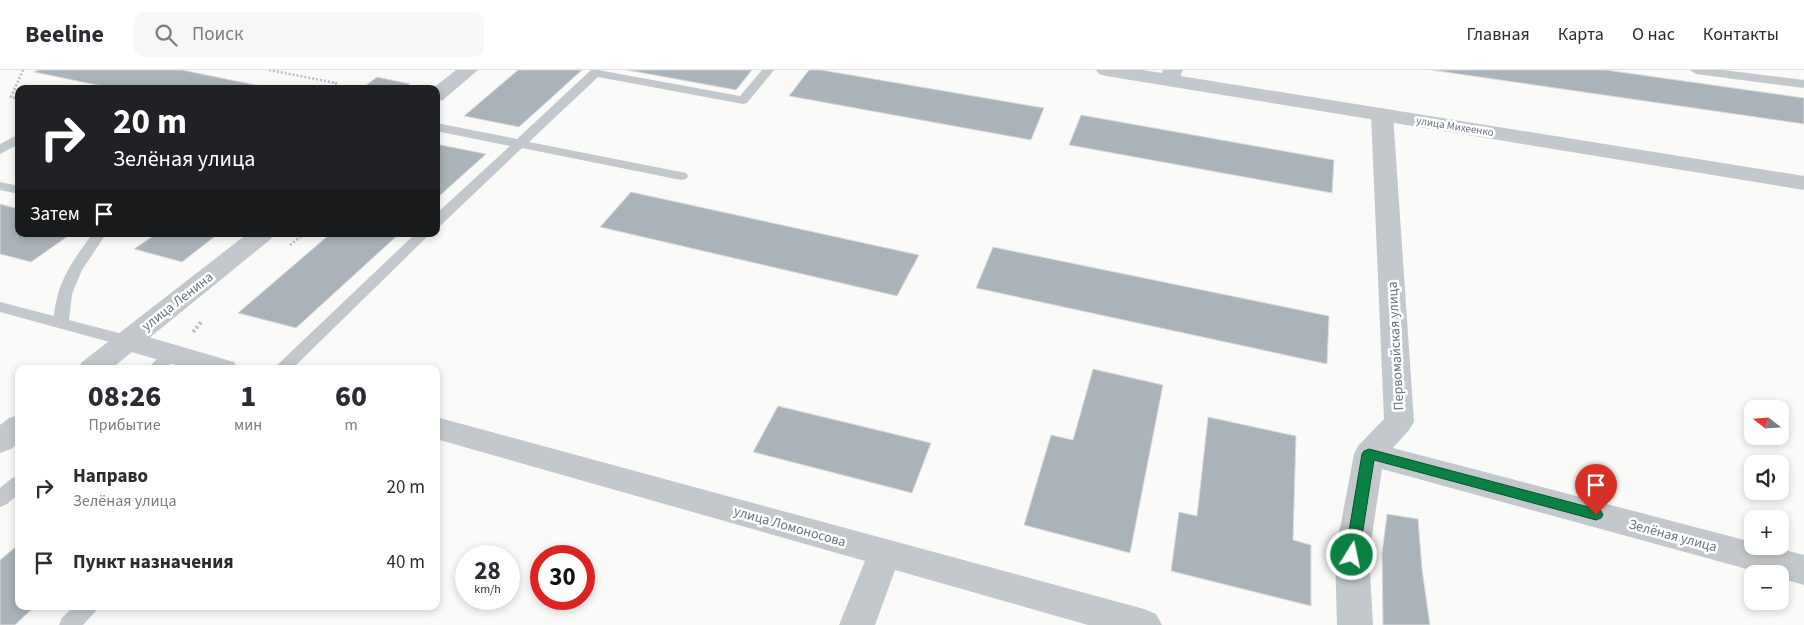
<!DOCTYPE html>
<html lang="ru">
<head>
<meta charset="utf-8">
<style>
  body { margin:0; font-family:"Source Sans 3",sans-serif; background:#f7f7f7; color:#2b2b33; height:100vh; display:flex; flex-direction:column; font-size:19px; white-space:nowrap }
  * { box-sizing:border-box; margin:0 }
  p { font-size:16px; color:#7c7c81 }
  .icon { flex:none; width:28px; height:28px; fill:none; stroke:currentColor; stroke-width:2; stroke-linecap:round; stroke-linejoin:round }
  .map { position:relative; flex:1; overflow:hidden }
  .drawer { position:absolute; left:15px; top:295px; width:425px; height:245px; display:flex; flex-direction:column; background:#fff; border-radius:10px; box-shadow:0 2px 8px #0003 }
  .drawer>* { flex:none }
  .guide { position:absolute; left:15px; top:15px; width:425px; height:152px; border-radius:10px; box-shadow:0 2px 8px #0003; background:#202124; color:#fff; overflow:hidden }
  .needle { width:32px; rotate:287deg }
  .tools { position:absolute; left:1744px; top:330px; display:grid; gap:10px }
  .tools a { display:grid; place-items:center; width:45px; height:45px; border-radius:10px; background:#fff; box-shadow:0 2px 8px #0003; font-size:25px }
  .speed { position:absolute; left:455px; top:475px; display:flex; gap:10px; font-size:25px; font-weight:700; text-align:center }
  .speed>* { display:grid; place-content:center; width:65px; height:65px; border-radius:50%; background:#fff; box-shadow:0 2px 8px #0003; line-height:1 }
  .speed small { font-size:12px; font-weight:400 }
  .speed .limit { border:8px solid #d22; background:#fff; color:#111 }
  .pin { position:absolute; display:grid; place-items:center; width:42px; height:42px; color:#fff; margin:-51px -21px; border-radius:50% 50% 50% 0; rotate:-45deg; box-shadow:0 0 5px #0007 }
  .pin .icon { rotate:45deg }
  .me { position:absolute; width:55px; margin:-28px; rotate:10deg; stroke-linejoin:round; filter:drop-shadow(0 0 4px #0008) }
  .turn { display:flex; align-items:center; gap:18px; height:105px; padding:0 15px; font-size:22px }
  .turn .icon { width:65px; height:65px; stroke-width:2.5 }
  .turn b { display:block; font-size:35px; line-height:42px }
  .then { display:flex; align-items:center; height:48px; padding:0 15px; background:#0003; gap:10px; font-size:19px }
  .eta { display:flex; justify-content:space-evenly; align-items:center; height:85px; text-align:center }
  .eta b { font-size:30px; font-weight:800; line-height:35px }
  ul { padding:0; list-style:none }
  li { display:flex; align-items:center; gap:15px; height:75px; padding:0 15px }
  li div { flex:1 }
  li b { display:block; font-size:19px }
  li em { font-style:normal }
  header { display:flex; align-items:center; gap:30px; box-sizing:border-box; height:70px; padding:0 25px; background:#fff; border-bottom:1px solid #e1e1e2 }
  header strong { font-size:24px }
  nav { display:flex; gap:28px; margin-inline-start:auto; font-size:18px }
  .search { width:350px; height:45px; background:#f7f7f7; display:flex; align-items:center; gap:12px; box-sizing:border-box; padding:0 18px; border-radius:10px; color:#7c7c81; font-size:19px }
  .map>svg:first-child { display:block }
  .building { fill:#aab3b9; stroke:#dcdcda }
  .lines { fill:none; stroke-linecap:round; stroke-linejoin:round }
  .path-far1 { stroke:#bbbfc2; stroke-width:2.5; stroke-dasharray:2 2; stroke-linecap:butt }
  .path { stroke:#bbbfc2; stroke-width:4; stroke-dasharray:2.5 2.5; stroke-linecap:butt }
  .service { fill:#c3c8cc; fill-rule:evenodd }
  .minor { fill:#c3c8cc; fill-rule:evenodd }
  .tertiary { fill:#c3c8cc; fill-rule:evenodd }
  .route { fill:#0b8043; stroke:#07532c }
  .labels { text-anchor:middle; stroke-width:5; stroke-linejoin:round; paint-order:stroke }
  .far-street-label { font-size:11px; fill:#657683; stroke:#fff }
  .street-label { font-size:14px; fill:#657683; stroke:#fff }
</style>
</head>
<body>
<header>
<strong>Beeline</strong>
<div class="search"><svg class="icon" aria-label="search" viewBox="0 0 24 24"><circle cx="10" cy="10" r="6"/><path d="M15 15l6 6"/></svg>Поиск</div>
<nav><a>Главная</a><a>Карта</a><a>О нас</a><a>Контакты</a></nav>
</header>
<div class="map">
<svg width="1804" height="555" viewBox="0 0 1804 555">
  <rect width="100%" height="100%" fill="#fafaf8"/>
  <g class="building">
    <path d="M38,0h144l93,19h-159l-82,-17z"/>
    <path d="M518,0h64l-63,57 -55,-11z"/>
    <path d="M627,0h125l-16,20z"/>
    <path d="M809,0h12l223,38 -13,32 -242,-44z"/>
    <path d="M1431,0h175l198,28v26z"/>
    <path d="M377,7l33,7 -7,5h-42z"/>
    <path d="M1081,45l253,45 -2,33 -263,-48z"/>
    <path d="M436,74l50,10 -50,45z"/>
    <path d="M631,122l288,63 -22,41 -297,-69z"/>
    <path d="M0,134l19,5v25h52l-40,28 -31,-8z"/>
    <path d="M156,164h62l-36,28 -48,-13z"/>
    <path d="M330,164h69l-103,94 -58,-15z"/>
    <path d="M993,177l336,69 -2,48 -351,-76z"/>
    <path d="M1093,299l70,16 -33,168 -106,-28 27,-90 22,5z"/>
    <path d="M778,336l153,37 -19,50 -159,-41z"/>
    <path d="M1208,347l88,19 -3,104 18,5v61l-140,-35 8,-59 18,4z"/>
    <path d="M1387,444l31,5 4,50 8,56h-47l-1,-72z"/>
    <path d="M19,474v62h16l-20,19h-15v-65z"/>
  </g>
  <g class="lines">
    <g class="path-far1">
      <path d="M269,0l67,13 -4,6"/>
      <path d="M19,29l-8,-2 12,-27"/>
      <path d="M290,175l14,-11"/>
    </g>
    <path class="path" d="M193,262l9,-11"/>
    <g class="service">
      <path d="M591,0h7l142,26 22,-26h12l-27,33 -4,1 -145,-27 -69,65 152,30 5,1 2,3 -2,3 -5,1 -159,-32 -81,77 -5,1v-12l74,-68 -74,-15v-8l81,16z"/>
      <path d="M1690,0h33l81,10v8l-108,-14z"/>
      <path d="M19,64v10l-19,10v-10z"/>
      <path d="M0,112l19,4v8l-19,-4z"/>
      <path d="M92,164h14l-24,36 -10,24 -3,26 65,17 2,4 -2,4 -6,2 -128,-35v-10l54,14c4,-37 18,-53 38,-82z"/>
      <path d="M415,164h15l-138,135h-19z"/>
      <path d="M172,278l6,2 2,4 -14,15h-19l19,-19z"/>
      <path d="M19,406v18l-12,10 -7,3v-19l12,-10z"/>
      <path d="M74,536h24l-3,6 -12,13h-24l3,-7z"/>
    </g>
    <g class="minor">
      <path d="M1163,0h20l-6,14 -7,2 -7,-2 -3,-4z"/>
      <path d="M1382,38l7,2 4,4 21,308 -5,8 -16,18 359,94v4h17l35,9v30l-24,-7v-4h-15l-383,-105 -13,86 4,70h-36l-2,-70 19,-101 4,-8 26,-27 -13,-305 4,-4z"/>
      <path d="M128,261l106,31 4,7h-49l-71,-21 -4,-7 4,-7z"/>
      <path d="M436,347l708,192 12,5 6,11h-74l-193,-55 -20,55h-36l26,-64 -429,-122z"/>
    </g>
    <g class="tertiary">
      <path d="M456,0h22l-35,30 -7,2v-13h-4z"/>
      <path d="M1096,0h47l661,106v14l-698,-114 -7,-2z"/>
      <path d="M247,164h27l-3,5 -160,130h-33l4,-7z"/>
      <path d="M19,345v28l-8,6 -11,4v-28l9,-7z"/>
    </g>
  </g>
  <path class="route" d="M1369,379l227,60 5,2 2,4 -2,3 -5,2 -222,-60 -15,95 -2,4 -5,2 -5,-2 -2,-4 17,-101 2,-3z"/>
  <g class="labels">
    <g class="far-street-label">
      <text transform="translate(1455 56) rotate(9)" y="4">улица Михеенко</text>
    </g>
    <g class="street-label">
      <text transform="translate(177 231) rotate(-38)" y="5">улица Ленина</text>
      <text transform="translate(1395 276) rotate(-93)" y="5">Первомайская улица</text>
      <text transform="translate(790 456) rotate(16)" y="5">улица Ломоносова</text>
      <text transform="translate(1673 465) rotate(15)" y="5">Зелёная улица</text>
    </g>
  </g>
</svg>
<div class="tools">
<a><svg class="needle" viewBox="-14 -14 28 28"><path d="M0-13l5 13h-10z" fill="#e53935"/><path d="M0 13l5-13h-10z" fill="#7c7c81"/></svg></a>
<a><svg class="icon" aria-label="sound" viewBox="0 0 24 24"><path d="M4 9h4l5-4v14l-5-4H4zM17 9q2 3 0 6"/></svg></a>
<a>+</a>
<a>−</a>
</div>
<div class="speed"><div>28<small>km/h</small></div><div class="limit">30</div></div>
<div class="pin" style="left:1596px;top:445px;background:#d93025"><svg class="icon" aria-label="arrive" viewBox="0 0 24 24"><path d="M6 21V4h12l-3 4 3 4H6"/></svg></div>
<svg class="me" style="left:1352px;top:485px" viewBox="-20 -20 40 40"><circle r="17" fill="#0b8043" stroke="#fff" stroke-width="3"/><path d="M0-11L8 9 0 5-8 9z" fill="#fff"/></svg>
<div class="guide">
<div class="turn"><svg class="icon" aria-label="right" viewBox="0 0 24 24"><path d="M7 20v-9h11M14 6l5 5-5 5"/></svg><div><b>20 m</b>Зелёная улица</div></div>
<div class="then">Затем<svg class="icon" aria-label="arrive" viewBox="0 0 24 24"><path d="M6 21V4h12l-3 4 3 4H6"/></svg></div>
</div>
<section class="drawer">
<div class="eta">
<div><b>08:26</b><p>Прибытие</p></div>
<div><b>1</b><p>мин</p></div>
<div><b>60</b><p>m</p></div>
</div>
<ul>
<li><svg class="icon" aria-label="right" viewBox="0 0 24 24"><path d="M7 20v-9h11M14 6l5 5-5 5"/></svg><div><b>Направо</b><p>Зелёная улица</p></div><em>20 m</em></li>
<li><svg class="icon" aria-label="arrive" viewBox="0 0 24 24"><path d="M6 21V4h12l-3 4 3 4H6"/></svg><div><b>Пункт назначения</b></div><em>40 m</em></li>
</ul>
</section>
</div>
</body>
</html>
